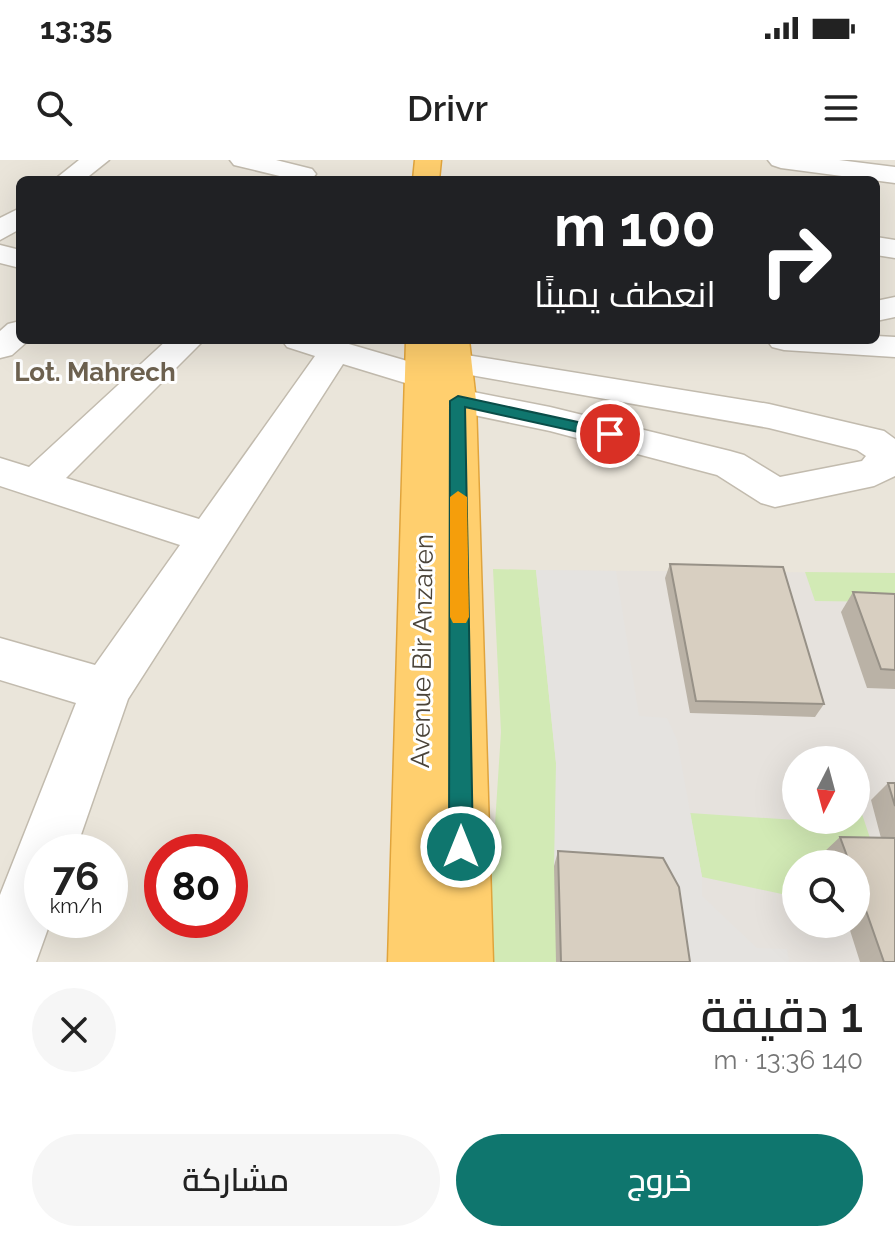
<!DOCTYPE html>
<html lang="ar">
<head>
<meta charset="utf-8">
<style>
  body { margin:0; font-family:Raleway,Cairo,sans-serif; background:#f6f6f6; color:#222; direction:rtl; height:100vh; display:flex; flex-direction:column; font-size:30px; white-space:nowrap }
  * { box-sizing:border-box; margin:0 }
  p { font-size:26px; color:#767676 }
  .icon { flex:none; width:44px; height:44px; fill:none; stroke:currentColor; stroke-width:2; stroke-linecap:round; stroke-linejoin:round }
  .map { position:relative; height:802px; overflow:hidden; direction:ltr }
  .drawer { display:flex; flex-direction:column; background:#fff; flex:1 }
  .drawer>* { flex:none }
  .guide { position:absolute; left:16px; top:16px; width:864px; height:168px; border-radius:12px; box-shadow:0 8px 32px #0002; direction:rtl; background:#202124; color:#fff; overflow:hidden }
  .needle { width:52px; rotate:186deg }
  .controls { position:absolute; left:782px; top:586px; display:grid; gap:16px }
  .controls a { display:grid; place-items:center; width:88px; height:88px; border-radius:50%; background:#fff; box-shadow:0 8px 32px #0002; font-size:40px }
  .speed { position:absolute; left:24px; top:674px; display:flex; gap:16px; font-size:40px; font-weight:700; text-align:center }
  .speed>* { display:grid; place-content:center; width:104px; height:104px; border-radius:50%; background:#fff; box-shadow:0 8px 32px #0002; line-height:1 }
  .speed small { font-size:20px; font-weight:400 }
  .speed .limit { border:12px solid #d22; background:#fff; color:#111 }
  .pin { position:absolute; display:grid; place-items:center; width:68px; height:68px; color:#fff; margin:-34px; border:4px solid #fff; border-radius:50%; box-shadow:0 2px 8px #0007 }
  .me { position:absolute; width:88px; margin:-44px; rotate:0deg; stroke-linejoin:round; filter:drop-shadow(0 0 6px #0008) }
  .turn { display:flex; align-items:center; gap:28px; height:168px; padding:0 32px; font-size:36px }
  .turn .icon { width:104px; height:104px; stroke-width:2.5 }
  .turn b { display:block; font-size:56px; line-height:68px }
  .round { display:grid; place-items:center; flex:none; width:84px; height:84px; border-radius:42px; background:#f6f6f6 }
  .overview { display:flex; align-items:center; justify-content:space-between; height:136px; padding:0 32px }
  h1 { font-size:48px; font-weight:600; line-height:60px }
  .primary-button { display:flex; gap:16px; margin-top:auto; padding:16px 32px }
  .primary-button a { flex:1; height:92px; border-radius:48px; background:#0f766e; color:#fff; font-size:32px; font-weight:600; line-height:92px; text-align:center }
  .primary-button a+a { background:#f6f6f6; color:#222 }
  .status { display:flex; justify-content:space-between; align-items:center; height:56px; padding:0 40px; background:#fff; direction:ltr }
  .status svg { height:22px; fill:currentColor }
  header { display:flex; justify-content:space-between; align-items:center; height:104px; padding:0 32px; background:#fff; font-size:36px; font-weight:600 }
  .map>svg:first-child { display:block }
  .residential { fill:#eae5da; fill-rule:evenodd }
  .industrial { fill:#e6e2dd; fill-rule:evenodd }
  .green { fill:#d2eab5 }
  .parking { fill:#e5e3e0 }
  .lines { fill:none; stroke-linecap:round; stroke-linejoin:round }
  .minor-casing { stroke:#c2bbae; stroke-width:3 }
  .highway-casing { stroke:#e0a43c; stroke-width:3 }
  .minor { fill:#fff; fill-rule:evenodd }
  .highway { fill:#ffcf6e; fill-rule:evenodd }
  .wall { fill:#bab2a6 }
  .building { fill:#d8cfc1; stroke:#979187; stroke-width:2 }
  .route { fill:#0f766e; stroke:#0a4d48; stroke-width:2 }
  .slow { fill:#f59e0b }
  .labels { text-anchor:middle; stroke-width:6; stroke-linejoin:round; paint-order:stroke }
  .far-quarter-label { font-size:26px; font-weight:bold; fill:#6e6250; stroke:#fff }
  .street-label { font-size:26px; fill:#4b4439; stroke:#fff }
</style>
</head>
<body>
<div class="status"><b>13:35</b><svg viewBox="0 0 49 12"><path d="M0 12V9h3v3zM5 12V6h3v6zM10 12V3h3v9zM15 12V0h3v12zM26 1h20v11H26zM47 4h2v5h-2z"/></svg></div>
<header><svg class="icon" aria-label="menu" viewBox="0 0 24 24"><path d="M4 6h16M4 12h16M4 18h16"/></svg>Drivr<svg class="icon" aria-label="search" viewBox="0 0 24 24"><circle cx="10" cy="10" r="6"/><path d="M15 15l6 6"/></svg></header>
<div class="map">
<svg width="895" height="802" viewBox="0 0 895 802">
  <rect width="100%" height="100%" fill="#f6f3ec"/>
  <path class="residential" d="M0,0h895v802h-895zM20,20h856v160h-856zM796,600h60v60h-60zM42,692h68v68h-68zM162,692h68v68h-68zM796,704h60v60h-60z"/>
  <path class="industrial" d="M536,410l359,3v389h-339v-199zM796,600h60v60h-60zM796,704h60v60h-60z"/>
  <g class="green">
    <path d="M493,409l43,1 20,193v199h-70l15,-230z"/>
    <path d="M805,412l90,1v29l-80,-1z"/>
    <path d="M856,636l19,57 -47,11h-32v33l-94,-20 -12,-64 106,7h60z"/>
  </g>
  <path class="parking" d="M536,410l80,1 23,145 28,2 10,22 25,137v19l55,52 30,1 2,13h-112l-123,-96 2,-103z"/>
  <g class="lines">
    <defs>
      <g id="minor">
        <path d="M79,0h30l-25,20h-30z"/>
        <path d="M230,0h46l36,9 4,5 -4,5 -16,1 -62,-15z"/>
        <path d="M768,0h71l56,7v16l-114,-15 -9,-3z"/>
        <path d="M20,48v21l-20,11v-22z"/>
        <path d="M876,77l19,3v18l-19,-3z"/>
        <path d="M0,85l20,5v18l-20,-5z"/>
        <path d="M895,137v20l-19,4v-20z"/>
        <path d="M20,161v19h9l-17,15 -12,3v-27l8,-7z"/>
        <path d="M876,176l19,1v20l-111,-7 -12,-3 -5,-7h109z"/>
        <path d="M167,180h37l-138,138 133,41 116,-163 -28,-9 -5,-7h53l103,30 5,8 -5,8 -13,3 -82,-25 -215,335 -53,153h-33v68h9l-15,42h-36v-67l76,-192 -76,-23v-42l95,27 85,-120 -180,-59v-28l29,9z"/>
        <path d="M454,193l315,51 115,27 11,8v37l-21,10 -99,21 -14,-4 -44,-28 -167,-44 -105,-22 -5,-8 5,-8 13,-4 92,18 180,44 14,4 36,22 82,-16 4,-5 -9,-6 -88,-22 -327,-58 -5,-7 5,-7z"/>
      </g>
      <g id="highway">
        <path d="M415,0h26l-2,20h-26z"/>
        <path d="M406,180h63l7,61 17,561h-105z"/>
      </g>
    </defs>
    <use href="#minor" class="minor-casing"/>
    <use href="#highway" class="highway-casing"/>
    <use href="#minor" class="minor"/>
    <use href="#highway" class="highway"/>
  </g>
  <g class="wall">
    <path d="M670,404l154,140 -9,13 -125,-4 -25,-135z"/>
    <path d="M853,432l42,2v95l-28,-1 -26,-76z"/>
    <path d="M888,623h7v179h-35l-12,-38h8v-60h-28l-4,-12 16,-15 41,1 -10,-38z"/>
    <path d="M558,691l132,111h-134l-2,-96z"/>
  </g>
  <g class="building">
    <path d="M670,404l113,3 41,137 -128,-3z"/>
    <path d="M853,432l42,2v76l-14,-1z"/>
    <path d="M888,623h7v23z"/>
    <path d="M840,677l55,1v124h-11l-28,-80v-18h-6z"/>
    <path d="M558,691l105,7 16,29 11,75h-129z"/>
  </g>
  <path class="route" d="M458,236l152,33 8,5 -8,5 -145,-32 8,440 -3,9 -9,3 -8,-3 -4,-9 1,-446z"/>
  <path class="slow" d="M458,331l9,6 2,120 -3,6h-13l-3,-6v-120z"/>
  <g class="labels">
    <g class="far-quarter-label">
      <text x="95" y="221">Lot. Mahrech</text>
    </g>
    <g class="street-label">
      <text transform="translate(422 491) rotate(-89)" y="9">Avenue Bir Anzaren</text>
    </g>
  </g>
</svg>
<div class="controls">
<a><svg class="needle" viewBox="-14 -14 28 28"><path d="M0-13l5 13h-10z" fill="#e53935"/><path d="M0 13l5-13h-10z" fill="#767676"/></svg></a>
<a><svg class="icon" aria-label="search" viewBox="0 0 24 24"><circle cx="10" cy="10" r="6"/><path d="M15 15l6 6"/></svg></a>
</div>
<div class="speed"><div>76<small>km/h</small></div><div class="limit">80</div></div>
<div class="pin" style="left:610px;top:274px;background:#d93025"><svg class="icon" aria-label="arrive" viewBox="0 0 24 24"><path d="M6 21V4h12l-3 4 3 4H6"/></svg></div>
<svg class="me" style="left:461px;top:687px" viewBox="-20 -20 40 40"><circle r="17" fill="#0f766e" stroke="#fff" stroke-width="3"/><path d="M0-11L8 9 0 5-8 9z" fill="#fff"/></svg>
<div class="guide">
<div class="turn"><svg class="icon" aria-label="right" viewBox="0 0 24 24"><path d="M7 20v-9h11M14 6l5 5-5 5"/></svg><div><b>100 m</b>انعطف يمينًا</div></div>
</div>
</div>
<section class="drawer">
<div class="overview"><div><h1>1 دقيقة</h1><p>140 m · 13:36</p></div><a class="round"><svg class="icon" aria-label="close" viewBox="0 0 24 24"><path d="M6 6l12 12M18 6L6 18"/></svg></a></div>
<div class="primary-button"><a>خروج</a><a>مشاركة</a></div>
</section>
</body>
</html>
